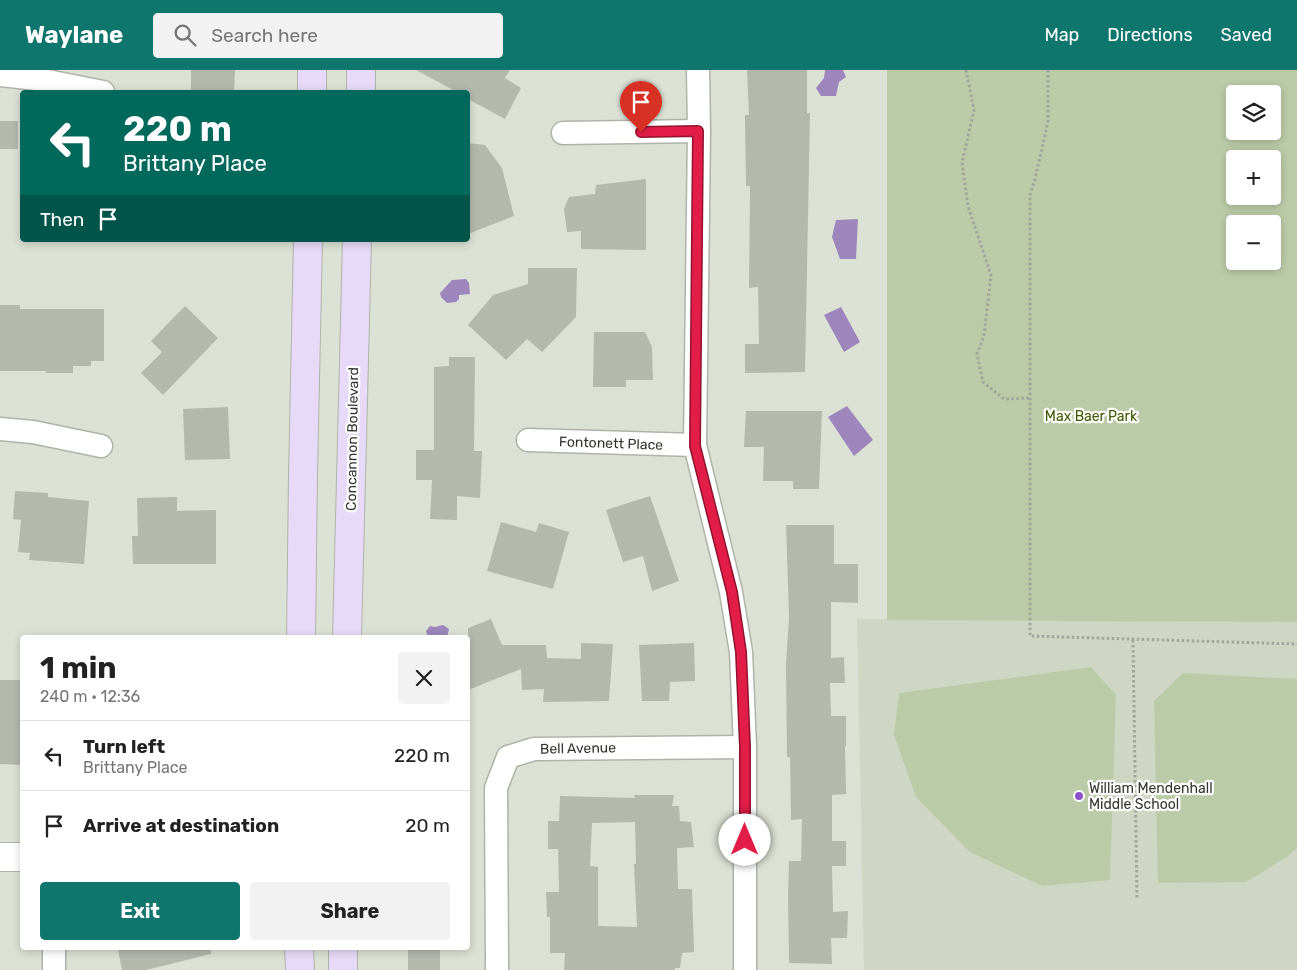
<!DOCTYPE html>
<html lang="en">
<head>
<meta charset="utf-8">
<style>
  body { margin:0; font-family:Rubik,sans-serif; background:#f2f2f2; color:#222; height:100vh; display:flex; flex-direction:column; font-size:19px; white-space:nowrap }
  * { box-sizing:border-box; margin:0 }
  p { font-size:16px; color:#767676 }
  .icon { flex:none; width:28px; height:28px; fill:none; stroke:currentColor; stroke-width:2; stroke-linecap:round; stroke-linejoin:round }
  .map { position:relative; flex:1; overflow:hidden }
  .drawer { position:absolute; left:20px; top:565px; width:450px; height:315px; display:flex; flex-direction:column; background:#fff; border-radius:5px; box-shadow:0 2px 8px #0003 }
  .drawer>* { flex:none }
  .hud { position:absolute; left:20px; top:20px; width:450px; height:152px; border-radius:5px; box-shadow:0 2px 8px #0003; background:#00695c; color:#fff; overflow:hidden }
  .fabs { position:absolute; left:1226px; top:15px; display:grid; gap:10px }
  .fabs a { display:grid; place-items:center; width:55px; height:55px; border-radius:5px; background:#fff; box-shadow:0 2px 8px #0003; font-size:25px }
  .pin { position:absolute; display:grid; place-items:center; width:42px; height:42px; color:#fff; margin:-51px -21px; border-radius:50% 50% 50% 0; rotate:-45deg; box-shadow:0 0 5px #0007 }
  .pin .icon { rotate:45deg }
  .me { position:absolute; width:55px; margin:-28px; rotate:0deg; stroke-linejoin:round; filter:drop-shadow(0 0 4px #0008) }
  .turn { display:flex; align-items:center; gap:18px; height:105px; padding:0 20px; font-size:22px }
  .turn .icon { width:65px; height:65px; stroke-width:2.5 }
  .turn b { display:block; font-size:35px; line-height:42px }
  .then { display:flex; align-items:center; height:48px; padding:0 20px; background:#0003; gap:10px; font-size:19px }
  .round { display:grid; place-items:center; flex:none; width:52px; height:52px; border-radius:5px; background:#f2f2f2 }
  .head { display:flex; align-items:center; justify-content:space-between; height:85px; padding:0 20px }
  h1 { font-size:30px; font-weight:700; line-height:38px }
  .primary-button { display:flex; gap:10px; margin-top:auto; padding:10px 20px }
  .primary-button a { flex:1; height:58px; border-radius:5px; background:#0f766e; color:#fff; font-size:20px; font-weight:700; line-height:58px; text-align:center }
  .primary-button a+a { background:#f2f2f2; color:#222 }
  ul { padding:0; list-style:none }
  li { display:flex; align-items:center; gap:15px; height:70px; padding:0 20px; border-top:1px solid #e0e0e0 }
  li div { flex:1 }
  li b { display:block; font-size:19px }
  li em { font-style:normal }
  header { display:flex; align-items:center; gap:30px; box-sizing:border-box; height:70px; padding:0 25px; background:#0f766e; color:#fff }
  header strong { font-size:24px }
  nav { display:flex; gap:28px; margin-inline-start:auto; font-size:18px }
  .search { width:350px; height:45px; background:#f2f2f2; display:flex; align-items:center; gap:12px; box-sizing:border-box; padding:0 18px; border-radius:5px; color:#767676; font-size:19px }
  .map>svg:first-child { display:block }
  .built { fill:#cfd7c4 }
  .green { fill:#bccba7; fill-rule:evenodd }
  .water { fill:#9c86bb }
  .building { fill:#b4b9ae; fill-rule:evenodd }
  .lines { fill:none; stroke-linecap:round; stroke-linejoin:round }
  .minor-casing { stroke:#afb4a8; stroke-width:25 }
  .tertiary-casing { stroke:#afb4a8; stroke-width:30 }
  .secondary-casing { stroke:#afb4a8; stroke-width:30 }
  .path { stroke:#a1a59b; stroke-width:3; stroke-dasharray:2.5 2.5; stroke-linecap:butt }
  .minor { stroke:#fff; stroke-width:22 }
  .tertiary { stroke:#fff; stroke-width:28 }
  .secondary { stroke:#e7daf8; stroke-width:28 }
  .route-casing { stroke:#92132f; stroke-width:12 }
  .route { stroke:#e11d48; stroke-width:9 }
  .poi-dot { fill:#8b52c9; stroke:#fff; stroke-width:2 }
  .labels { text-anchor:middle; stroke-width:4.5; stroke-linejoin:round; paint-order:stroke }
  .park-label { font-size:14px; fill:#405900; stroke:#fff }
  .street-label { font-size:14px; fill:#333531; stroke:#fff }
  .poi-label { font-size:14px; fill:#333531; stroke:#fff; text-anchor:start }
</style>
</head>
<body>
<header>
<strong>Waylane</strong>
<div class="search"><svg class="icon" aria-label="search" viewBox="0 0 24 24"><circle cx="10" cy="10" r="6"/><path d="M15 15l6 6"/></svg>Search here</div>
<nav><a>Map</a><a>Directions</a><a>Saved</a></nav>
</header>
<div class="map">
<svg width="1297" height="900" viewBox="0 0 1297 900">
  <rect width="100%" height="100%" fill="#dce1d5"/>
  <path class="built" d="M857,549l440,3v348h-433z"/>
  <g class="green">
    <path d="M887,0h410v552l-410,-2zM1235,24h37v37h-37zM1235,89h37v37h-37zM1235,154h37v37h-37z"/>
    <path d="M1091,597l25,28 -6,185 -68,6 -72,-34 -54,-55 -22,-62 5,-42z"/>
    <path d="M1183,603l114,6v169l-10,9 -41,25 -88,1 -4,-182z"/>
  </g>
  <g class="water">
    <path d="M825,0h18l3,7 -7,5 -3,14h-15l-5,-8 8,-10z"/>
    <path d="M858,149l-2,40h-16l-8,-22 4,-17z"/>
    <path d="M466,209l3,4 1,11 -11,1v4l-3,3 -9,1 -6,-6 -1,-4 12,-13z"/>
    <path d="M841,237l19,35 -16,10 -20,-37z"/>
    <path d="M847,336l26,34 -19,16 -26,-39z"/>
    <path d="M443,555l6,4 -2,8h-19l-2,-6 4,-5 5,1z"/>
  </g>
  <g class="building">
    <path d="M191,0h44l-1,22h-43z"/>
    <path d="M416,0h94l-5,8 16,10 -16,31 -37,-20v-7h-11z"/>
    <path d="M747,0h60v43h3l-5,259 -60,1v-29h14l-1,-57 -9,1 1,-102h-4l-1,-71h4z"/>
    <rect x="0" y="51" width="18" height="28"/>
    <path d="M468,73l17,2 17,23 12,48 -46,18z"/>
    <path d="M646,109v71l-65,-1v-18l-14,1 -3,-23 5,-12 26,-3 1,-9z"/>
    <path d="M528,198h49l-1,49 -34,35 -15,-13 -21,21 -38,-35 25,-30 35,-11z"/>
    <path d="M0,235h20v4h84v52h-13v5h-18v7h-27v-2h-46z"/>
    <path d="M185,236l33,32 -55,57 -22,-22 21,-21 -11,-11z"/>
    <path d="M594,262h51l7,15 1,33h-27v7h-33z"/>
    <path d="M449,287h26l-1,94h8l-2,47 -23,-2v24l-27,-1 2,-39h-16v-30h18v-83l15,-1z"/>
    <path d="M228,337l2,52 -45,1 -2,-51z"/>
    <path d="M746,341h76l-3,78h-26v-8h-30l1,-34h-20z"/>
    <path d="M15,421l33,2v4l41,4 -5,63 -55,-4 1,-7 -12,-1 3,-32 -8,-1z"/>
    <path d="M650,426l29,85 -27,10 -9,-35 -20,6 -17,-52z"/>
    <path d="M177,427v14l39,-1v54h-83l-1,-28h6l-1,-38z"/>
    <path d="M501,452l35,10 3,-9 30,9 -16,57 -66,-18z"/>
    <path d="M786,455h48v39h24v39l-27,-1v56l13,-1 1,26h-15l1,33h15v30h-1l1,48 -14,1v46h14v25h-14l1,46 15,-1 -1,27h-16l1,26 -43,-1 -1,-68 1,-34h12l1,-42 -11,1 -1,-63h-3l-1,-93 3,-47z"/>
    <path d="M491,549l11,26h44l1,13 34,1v-16l32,1 -4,57 -66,1 1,-13 -22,1 -1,-21 -53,21v-62z"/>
    <path d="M694,573l1,38 -25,1 -1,19h-27l-3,-56z"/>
    <path d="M0,610h22v85l-22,-1z"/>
    <path d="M634,725h40l-2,11h7l1,15 11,1 3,25 -17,1 1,41h14l2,63 -12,1 -2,15h-5v2h-111l1,-17h-15v-36h-3l-1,-25h13l-1,-43h-10v-28h11l1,-25 75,2zM635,752l1,42h-2l3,63 -39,-1v-59l-8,-1 2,-43z"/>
    <path d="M129,878h82v6l-65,16h-24l-4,-20z"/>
    <rect x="408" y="878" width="32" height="22"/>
  </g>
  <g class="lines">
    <defs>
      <g id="minor">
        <path d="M698,0l1,61 -4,314 36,147 10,60 4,95v223"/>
        <path d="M0,5l37,4 66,13"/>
        <path d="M563,63l136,-2"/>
        <path d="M0,359l33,3 68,14"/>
        <path d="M528,370l167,5"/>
        <path d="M54,878v22"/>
        <path d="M497,900l-1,-182 12,-31 26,-8 211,-2"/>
      </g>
      <path id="tertiary" d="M0,787h22"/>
      <g id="secondary">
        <path d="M312,22v-22"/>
        <path d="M361,22v-22"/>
        <path d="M301,568l2,-163 5,-235"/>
        <path d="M347,568l10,-398"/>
        <path d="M299,878l1,22"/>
        <path d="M343,878v22"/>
      </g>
    </defs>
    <use href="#minor" class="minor-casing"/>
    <use href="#tertiary" class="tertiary-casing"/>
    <use href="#secondary" class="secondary-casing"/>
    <g class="path">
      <path d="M966,0l8,40 -12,53 6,43 23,69 -7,61 -7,18 6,28 21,17 26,-1"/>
      <path d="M1048,0v52l-13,57 -5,16v441l267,8"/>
      <path d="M1133,570l4,260"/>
    </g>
    <use href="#minor" class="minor"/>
    <use href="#tertiary" class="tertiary"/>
    <use href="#secondary" class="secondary"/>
  </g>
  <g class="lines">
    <defs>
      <path id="route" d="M641,62l57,-1 -3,315 37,146 9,60 4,95v93"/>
    </defs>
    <use href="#route" class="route-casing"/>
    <use href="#route" class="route"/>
  </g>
  <circle class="poi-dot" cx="1079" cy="726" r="5"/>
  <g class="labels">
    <g class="park-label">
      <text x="1091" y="351">Max Baer Park</text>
    </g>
    <g class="street-label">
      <text transform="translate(352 369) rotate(-89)" y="5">Concannon Boulevard</text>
      <text transform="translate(611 373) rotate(2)" y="5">Fontonett Place</text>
      <text transform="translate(578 678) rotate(-1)" y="5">Bell Avenue</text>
    </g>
    <g class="poi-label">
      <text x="1089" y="723">William Mendenhall<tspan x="1089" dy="16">Middle School</tspan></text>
    </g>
  </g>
</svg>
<div class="fabs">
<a><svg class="icon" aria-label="layers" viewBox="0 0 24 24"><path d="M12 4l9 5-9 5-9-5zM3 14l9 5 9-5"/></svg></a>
<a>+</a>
<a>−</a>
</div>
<div class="pin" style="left:641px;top:62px;background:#d93025"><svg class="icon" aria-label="arrive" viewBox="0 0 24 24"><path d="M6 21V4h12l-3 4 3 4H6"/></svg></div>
<svg class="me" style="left:745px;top:770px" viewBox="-20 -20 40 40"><circle r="19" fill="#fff"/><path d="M0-13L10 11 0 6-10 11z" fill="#e11d48"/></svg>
<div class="hud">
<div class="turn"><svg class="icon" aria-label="left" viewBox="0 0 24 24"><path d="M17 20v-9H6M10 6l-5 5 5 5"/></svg><div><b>220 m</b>Brittany Place</div></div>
<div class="then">Then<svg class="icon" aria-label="arrive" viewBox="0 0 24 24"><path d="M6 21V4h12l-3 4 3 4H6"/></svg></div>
</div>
<section class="drawer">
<div class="head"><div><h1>1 min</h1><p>240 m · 12:36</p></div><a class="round"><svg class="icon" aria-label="close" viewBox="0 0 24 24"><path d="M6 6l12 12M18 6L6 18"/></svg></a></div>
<ul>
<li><svg class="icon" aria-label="left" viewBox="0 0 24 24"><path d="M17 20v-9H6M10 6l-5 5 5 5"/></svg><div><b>Turn left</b><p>Brittany Place</p></div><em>220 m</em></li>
<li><svg class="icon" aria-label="arrive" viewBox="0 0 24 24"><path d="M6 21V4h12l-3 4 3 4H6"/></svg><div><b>Arrive at destination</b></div><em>20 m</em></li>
</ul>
<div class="primary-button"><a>Exit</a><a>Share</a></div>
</section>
</div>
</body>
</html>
